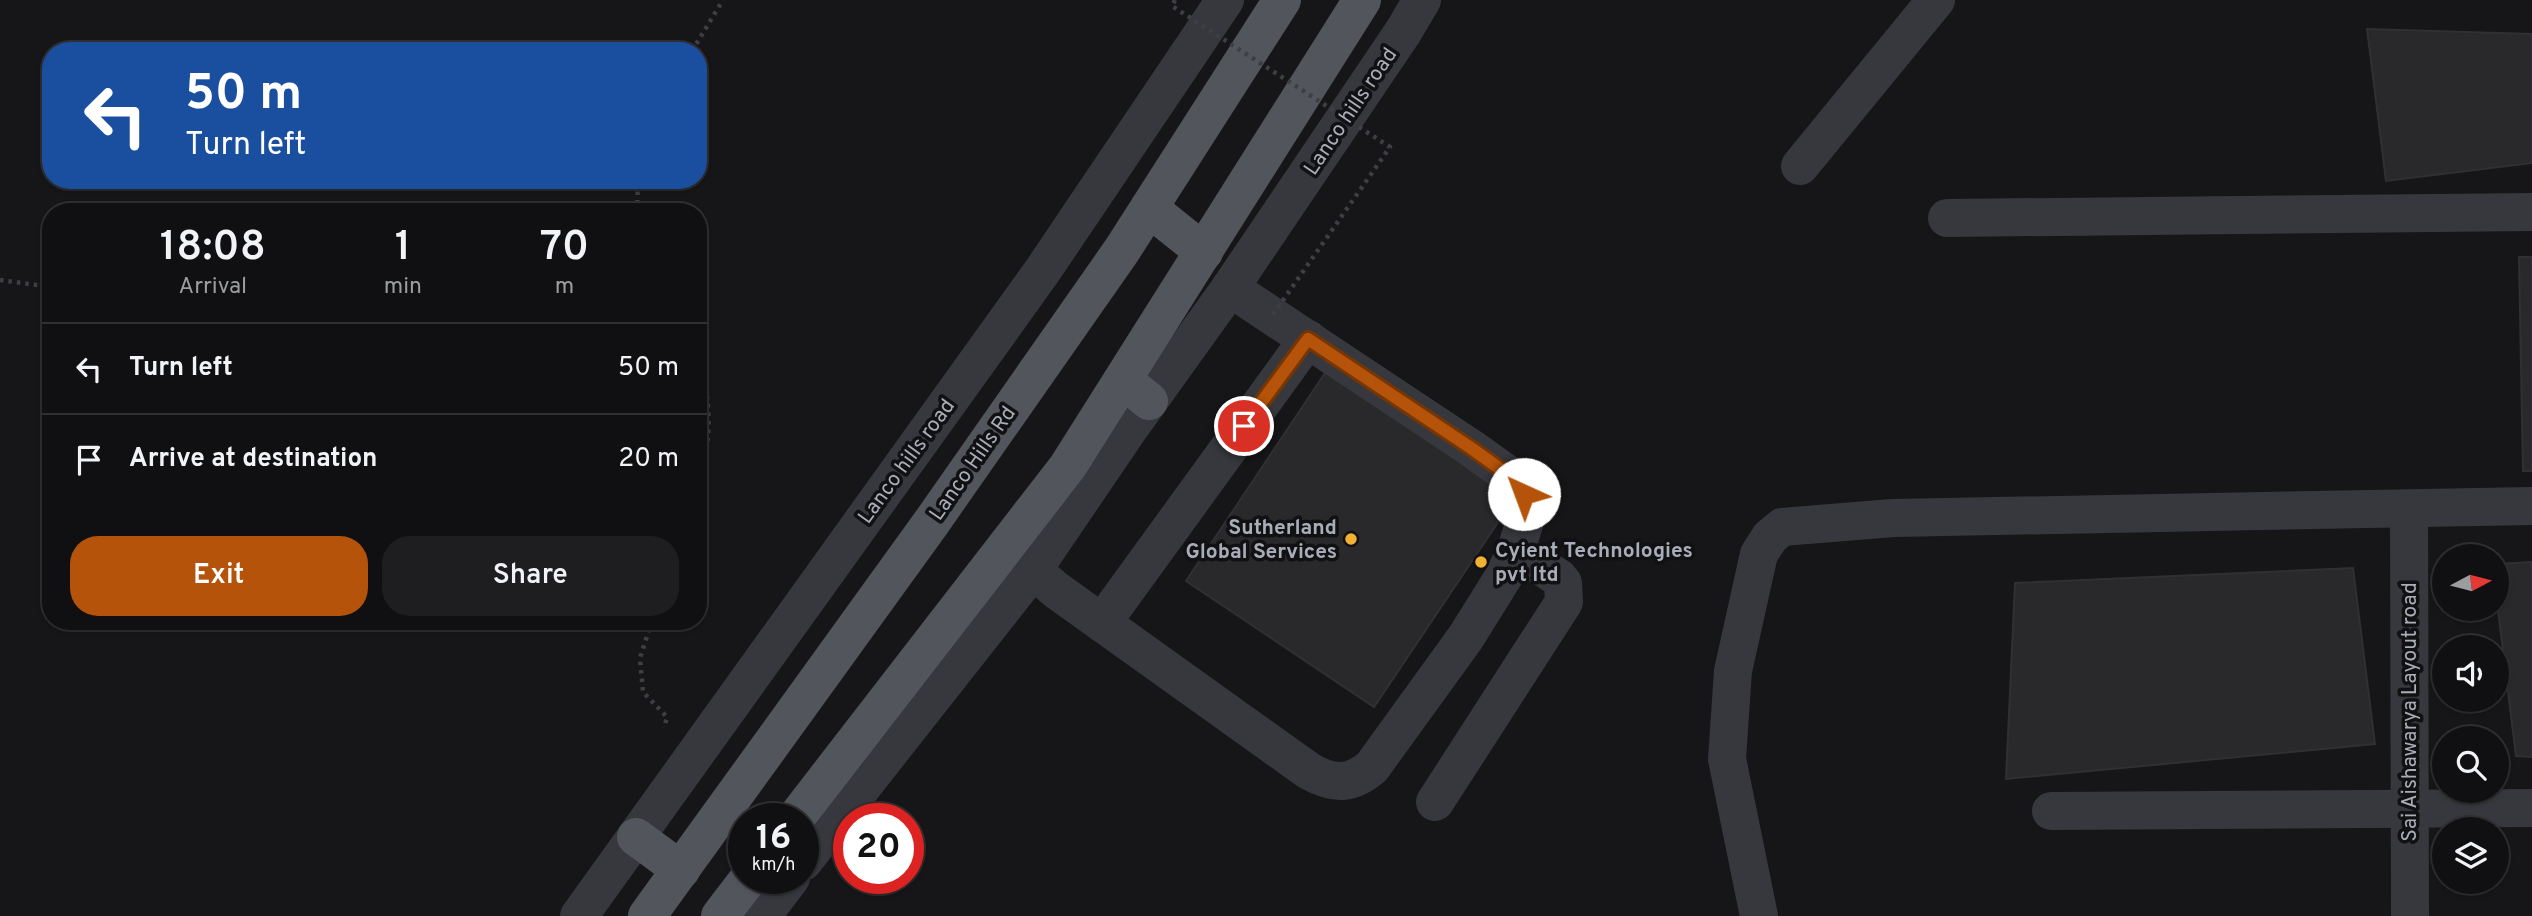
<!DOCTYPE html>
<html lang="en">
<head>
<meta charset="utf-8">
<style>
  body { margin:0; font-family:Overpass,sans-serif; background:#1e1e20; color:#f1f3f6; height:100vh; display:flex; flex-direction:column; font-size:26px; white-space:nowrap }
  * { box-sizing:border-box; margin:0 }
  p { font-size:23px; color:#9c9d9f }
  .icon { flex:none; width:38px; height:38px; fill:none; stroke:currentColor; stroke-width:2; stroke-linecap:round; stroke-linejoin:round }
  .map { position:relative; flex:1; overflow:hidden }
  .sheet { position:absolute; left:42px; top:203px; width:665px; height:427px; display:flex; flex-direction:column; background:#101012; border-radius:28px; box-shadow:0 2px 5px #0004,0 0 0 2px #303032 }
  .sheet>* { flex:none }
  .banner { position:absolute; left:42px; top:42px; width:665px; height:147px; border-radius:28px; box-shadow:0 2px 5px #0004,0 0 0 2px #303032; background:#1a4fa0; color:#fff; overflow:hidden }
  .needle { width:46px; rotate:83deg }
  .controls { position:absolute; left:2432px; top:544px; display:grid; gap:14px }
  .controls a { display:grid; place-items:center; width:77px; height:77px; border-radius:50%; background:#101012; box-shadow:0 2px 5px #0004,0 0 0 2px #303032; font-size:35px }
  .speed { position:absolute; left:728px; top:803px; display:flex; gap:14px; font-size:35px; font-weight:700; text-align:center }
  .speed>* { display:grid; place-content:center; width:91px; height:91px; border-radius:50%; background:#101012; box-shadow:0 2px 5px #0004,0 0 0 2px #303032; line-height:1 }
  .speed small { font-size:18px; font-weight:400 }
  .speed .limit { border:10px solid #d22; background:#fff; color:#111 }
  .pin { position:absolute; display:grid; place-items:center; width:60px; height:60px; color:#fff; margin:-30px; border:4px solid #fff; border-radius:50%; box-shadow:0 2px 7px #0007 }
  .me { position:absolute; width:77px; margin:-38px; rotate:317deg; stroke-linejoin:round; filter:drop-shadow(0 0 5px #0008) }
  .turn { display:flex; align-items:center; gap:24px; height:147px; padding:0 28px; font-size:32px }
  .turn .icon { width:91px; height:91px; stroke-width:2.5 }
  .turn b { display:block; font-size:49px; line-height:60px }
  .eta { display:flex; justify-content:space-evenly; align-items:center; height:119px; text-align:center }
  .eta b { font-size:42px; font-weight:600; line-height:49px }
  .action { display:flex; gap:14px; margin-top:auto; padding:14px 28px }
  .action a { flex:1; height:80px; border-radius:28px; background:#b45309; color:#fff; font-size:28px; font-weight:600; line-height:80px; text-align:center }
  .action a+a { background:#1e1e20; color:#f1f3f6 }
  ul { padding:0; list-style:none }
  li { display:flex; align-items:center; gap:21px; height:91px; padding:0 28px; border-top:2px solid #303032 }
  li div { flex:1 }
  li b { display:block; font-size:26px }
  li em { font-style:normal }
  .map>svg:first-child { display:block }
  .building { fill:#29292c; stroke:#303034; stroke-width:2 }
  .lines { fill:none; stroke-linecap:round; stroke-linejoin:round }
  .path { stroke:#3d3f44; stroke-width:4.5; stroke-dasharray:3.5 5; stroke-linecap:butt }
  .minor { stroke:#37383d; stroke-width:38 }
  .major { stroke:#53555c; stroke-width:38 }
  .path-bridge { stroke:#3d3f44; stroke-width:4.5; stroke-dasharray:3.5 5; stroke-linecap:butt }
  .route-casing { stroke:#753606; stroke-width:18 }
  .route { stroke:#b45309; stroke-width:12 }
  .poi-dot { fill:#f2b134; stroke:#111113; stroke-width:2.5 }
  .labels { text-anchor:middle; stroke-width:7; stroke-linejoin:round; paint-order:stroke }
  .street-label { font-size:21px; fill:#a8adb8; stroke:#111113 }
  .poi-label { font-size:21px; font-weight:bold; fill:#a8adb8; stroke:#111113; text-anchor:end }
</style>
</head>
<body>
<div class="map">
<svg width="2532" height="916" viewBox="0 0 2532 916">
  <rect width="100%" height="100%" fill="#161618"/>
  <g class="building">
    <path d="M2367,29l165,5v129l-146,18z"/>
    <path d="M2519,257h13v214h-9z"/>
    <path d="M1327,370l188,127 -141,210 -188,-126z"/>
    <path d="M2532,562v195l-16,-1 -19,-154v-38z"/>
    <path d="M2353,568l22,176 -369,35 9,-196z"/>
  </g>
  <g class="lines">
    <g class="path">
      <path d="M692,51l31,-51"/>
      <path d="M637,212l1,-32"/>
      <path d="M0,280l51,7"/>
      <path d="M698,354c13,43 15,87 0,130"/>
      <path d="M652,621l-12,37 3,34 24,25 -3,11"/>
    </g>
    <g class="minor">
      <path d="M1800,166l136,-166"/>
      <path d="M1947,218l585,-6"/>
      <path d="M2409,509l1,407"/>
      <path d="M1033,570l23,20 253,181c25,14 42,14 63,-4l94,-130 38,-61 12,-26 9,-29 -1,-27 -7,-13 -46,-33 -241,-160"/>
      <path d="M1102,623l206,-284"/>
      <path d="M1435,802l129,-200 -1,-19 -4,-5 -43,-28"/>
      <path d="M2051,811l481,-3"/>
      <path d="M803,862l230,-292 93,-137 104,-145 173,-256 19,-32"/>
      <path d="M579,916l464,-646 182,-270"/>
      <path d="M762,916l29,-38"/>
      <path d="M1759,916l-32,-157 6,-88 26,-117 11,-17 12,-10 111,-9 639,-12"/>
    </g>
    <g class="major">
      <path d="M1149,208l55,44"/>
      <path d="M1123,380l26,21"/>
      <path d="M795,819l273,-353 294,-466"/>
      <path d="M636,837l45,33"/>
      <path d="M647,916l284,-393 191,-273 160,-250"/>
      <path d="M720,916l29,-38"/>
    </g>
    <path class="path-bridge" d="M1175,0l-3,6 218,141 -118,169"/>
  </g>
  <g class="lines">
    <defs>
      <path id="route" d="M1244,426l64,-87 163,109 46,33 7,13"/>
    </defs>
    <use href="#route" class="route-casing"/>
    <use href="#route" class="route"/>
  </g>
  <g class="poi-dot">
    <circle cx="1351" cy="539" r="7"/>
    <circle cx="1481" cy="562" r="7"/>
  </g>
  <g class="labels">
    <g class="street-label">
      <text transform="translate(1350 111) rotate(-56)" y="7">Lanco hills road</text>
      <text transform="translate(906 461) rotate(-54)" y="7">Lanco hills road</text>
      <text transform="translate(972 463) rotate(-55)" y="7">Lanco Hills Rd</text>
      <text transform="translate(2409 712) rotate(-90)" y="7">Sai Aishawarya Layout road</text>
    </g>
    <g class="poi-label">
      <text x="1337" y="534">Sutherland<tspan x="1337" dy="24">Global Services</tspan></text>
      <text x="1495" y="557" text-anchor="start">Cyient Technologies<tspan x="1495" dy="24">pvt ltd</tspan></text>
    </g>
  </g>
</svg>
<div class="controls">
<a><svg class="needle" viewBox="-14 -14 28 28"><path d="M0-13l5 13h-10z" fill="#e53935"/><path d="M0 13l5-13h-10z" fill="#9c9d9f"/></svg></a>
<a><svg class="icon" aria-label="sound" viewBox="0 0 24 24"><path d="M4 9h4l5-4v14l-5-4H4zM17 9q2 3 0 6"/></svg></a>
<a><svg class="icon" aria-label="search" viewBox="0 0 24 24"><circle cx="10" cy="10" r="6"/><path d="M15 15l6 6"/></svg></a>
<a><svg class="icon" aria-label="layers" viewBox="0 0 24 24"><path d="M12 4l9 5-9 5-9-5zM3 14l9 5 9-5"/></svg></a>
</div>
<div class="speed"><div>16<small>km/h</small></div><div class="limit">20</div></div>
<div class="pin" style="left:1244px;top:426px;background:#d93025"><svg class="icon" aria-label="arrive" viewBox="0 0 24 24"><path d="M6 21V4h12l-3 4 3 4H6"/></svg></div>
<svg class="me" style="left:1524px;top:494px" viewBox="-20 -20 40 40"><circle r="19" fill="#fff"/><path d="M0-13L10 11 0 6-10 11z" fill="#b45309"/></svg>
<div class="banner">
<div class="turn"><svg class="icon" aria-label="left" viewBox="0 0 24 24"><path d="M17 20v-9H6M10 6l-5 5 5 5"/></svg><div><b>50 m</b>Turn left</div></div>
</div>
<section class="sheet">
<div class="eta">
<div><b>18:08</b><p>Arrival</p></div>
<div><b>1</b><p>min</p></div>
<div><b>70</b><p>m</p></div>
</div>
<ul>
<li><svg class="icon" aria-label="left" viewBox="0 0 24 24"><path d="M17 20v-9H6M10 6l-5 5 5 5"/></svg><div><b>Turn left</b></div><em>50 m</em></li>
<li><svg class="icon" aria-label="arrive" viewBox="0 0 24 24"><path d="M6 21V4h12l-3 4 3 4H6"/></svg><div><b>Arrive at destination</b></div><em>20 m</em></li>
</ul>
<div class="action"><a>Exit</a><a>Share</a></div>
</section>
</div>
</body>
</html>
